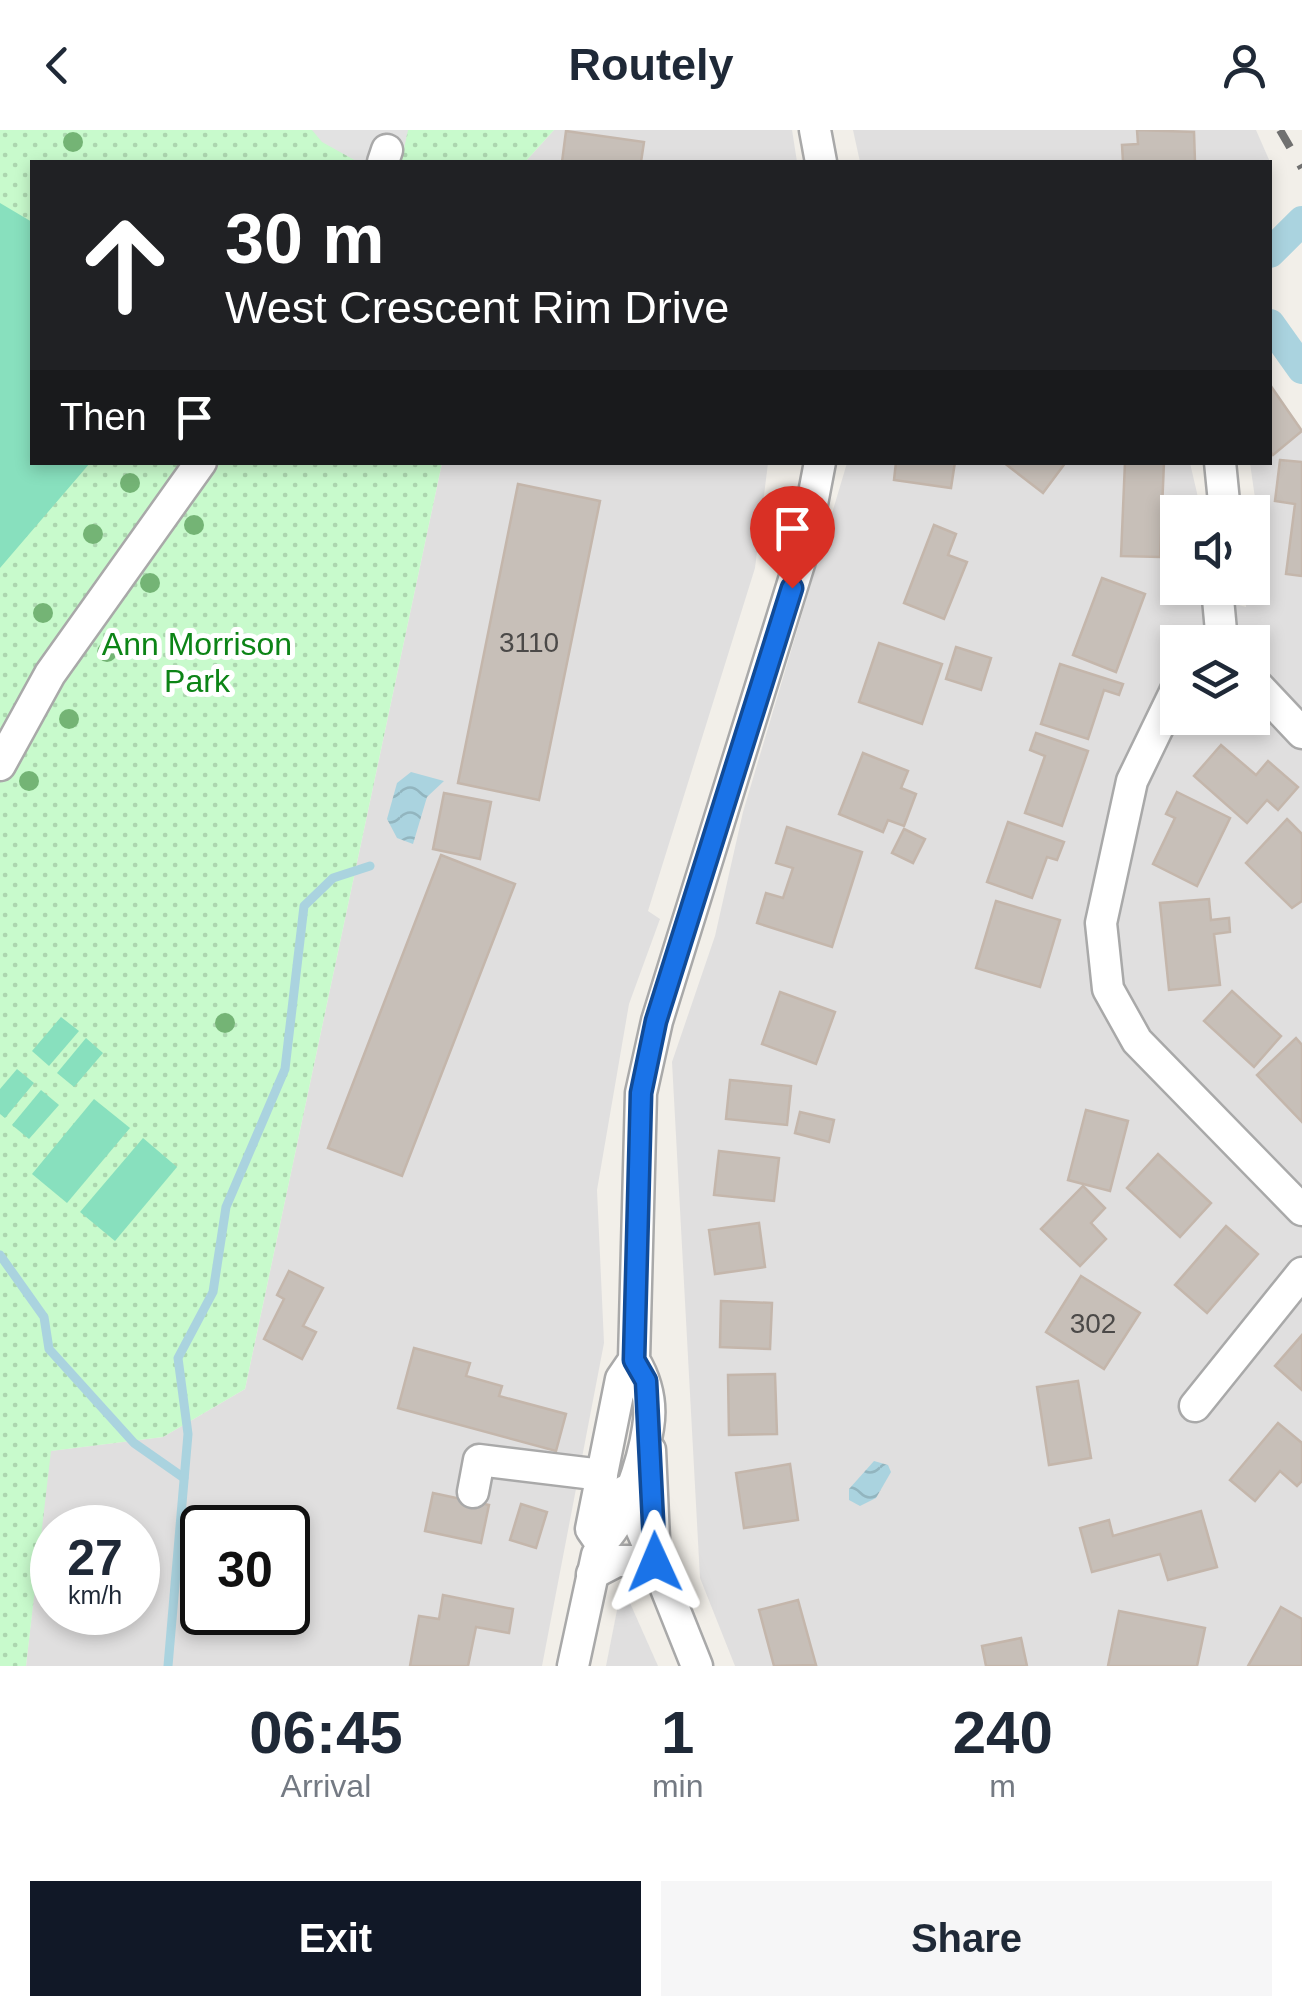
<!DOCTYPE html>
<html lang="en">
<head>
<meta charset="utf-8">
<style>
  body { margin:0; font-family:Arial,sans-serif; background:#f6f6f7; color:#1f2937; height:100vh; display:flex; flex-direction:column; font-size:38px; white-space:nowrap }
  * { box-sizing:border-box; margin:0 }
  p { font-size:32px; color:#747a83 }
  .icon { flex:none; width:55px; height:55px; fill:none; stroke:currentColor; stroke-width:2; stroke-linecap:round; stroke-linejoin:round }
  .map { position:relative; height:1536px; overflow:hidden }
  .drawer { display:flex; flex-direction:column; background:#fff; flex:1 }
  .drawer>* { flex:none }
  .banner { position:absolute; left:30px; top:30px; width:1242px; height:305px; border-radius:0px; box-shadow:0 5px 15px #0003; background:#202124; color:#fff; overflow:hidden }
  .controls { position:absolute; left:1160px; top:365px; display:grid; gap:20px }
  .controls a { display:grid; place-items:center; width:110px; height:110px; border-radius:0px; background:#fff; box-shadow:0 5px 15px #0003; font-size:50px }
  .speed { position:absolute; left:30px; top:1375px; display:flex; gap:20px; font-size:50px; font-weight:700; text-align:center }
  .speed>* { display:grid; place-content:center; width:130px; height:130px; border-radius:50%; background:#fff; box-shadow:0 5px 15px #0003; line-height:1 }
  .speed small { font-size:25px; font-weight:400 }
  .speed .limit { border:5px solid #111; border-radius:15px; background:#fff; color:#111 }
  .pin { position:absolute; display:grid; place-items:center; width:85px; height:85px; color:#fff; margin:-102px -42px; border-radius:50% 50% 50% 0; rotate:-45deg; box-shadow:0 0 10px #0007 }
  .pin .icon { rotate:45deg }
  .me { position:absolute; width:110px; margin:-55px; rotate:359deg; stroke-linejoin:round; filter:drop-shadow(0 0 8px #0008) }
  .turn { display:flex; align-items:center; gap:35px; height:210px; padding:0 30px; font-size:45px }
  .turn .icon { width:130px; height:130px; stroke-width:2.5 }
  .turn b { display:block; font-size:70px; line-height:85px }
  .then { display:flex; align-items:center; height:95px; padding:0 30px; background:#0003; gap:20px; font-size:38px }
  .eta { display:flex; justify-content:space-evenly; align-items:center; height:170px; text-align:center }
  .eta b { font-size:60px; font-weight:700; line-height:70px }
  .button { display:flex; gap:20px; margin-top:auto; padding:20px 30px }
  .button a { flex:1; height:115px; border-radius:0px; background:#111827; color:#fff; font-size:40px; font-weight:700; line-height:115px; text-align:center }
  .button a+a { background:#f6f6f7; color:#1f2937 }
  header { display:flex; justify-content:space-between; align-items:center; height:130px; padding:0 30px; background:#fff; font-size:45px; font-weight:700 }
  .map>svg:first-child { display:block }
  .residential { fill:#e0dfdf; fill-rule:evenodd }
  .park { fill:url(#park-dots) }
  .pitch { fill:#88e0be }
  .parking { fill:#e2e2e2 }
  .water { fill:url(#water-waves) }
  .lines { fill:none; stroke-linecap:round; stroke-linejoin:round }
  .stream { stroke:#aad3df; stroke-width:9 }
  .canal { stroke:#aad3df; stroke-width:30 }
  .building { fill:#c7bfb8; stroke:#c4b6ab; stroke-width:2.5 }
  .minor-casing { stroke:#a9a9a9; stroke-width:35 }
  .minor { stroke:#fff; stroke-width:30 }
  .rail { stroke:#707070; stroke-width:8; stroke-dasharray:20 20; stroke-linecap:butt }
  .tree { fill:#74b475 }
  .route-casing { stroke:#114b97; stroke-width:25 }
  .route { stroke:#1a73e8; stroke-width:18 }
  .labels { text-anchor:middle; stroke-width:10; stroke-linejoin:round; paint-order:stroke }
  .number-label { font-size:28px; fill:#4b4948 }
  .park-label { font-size:32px; fill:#0c8416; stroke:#fff }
</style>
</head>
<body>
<header><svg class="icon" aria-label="back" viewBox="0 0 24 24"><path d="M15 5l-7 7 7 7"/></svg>Routely<svg class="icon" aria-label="person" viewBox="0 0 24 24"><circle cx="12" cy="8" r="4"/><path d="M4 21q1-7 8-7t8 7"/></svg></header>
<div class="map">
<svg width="1302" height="1536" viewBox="0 0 1302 1536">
  <defs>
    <pattern id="park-dots" width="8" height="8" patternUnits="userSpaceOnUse" patternTransform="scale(2.5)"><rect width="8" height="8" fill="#c8facc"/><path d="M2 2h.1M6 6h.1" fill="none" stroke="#acd6af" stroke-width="1.8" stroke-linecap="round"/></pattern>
    <pattern id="water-waves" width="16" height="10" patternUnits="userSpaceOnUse" patternTransform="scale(2.5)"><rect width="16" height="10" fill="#aad3df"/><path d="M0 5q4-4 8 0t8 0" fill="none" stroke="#92b5bf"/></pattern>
  </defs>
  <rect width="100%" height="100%" fill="#f2efe9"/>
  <g class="residential">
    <path d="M554,0h238l5,32h-272z"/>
    <path d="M853,0h403l14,32h-410z"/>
    <path d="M1270,252l32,48v1236h-567l-35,-88 -28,-516 43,-126 28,-124 104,-349h343l10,43 -1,6h-21v76l68,19 -1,-19h7l4,-83 -6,-42 20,-1zM1178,512h74v76h-74z"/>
    <path d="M442,333h326l-13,105 -107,343 12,8 -31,85 -32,186 7,153 -62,323h-516l24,-215 113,-14 82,-48zM52,1398h86v84h-86zM202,1398h86v84h-86z"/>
    <path d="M622,1455l36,81h-52z"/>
  </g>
  <path class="park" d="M0,0h554l-29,32h-493v300l410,1 -197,926 -82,48 -112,14 -25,215h-26z"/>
  <g class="pitch">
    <path d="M0,73l32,19v240l58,1 -90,105z"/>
    <path d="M61,887l18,14 -30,35 -17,-15z"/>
    <path d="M86,908l17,15 -29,34 -17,-14z"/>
    <path d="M17,939l17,14 -29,35 -5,-4v-25z"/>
    <path d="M41,960l18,15 -30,34 -17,-14z"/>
    <path d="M94,969l36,29 -63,75 -35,-29z"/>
    <path d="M143,1008l34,29 -62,74 -35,-29z"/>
  </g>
  <path class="parking" d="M312,0h96l-7,32h-43l-36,-20z"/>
  <g class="water">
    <path d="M411,642l33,9 -17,16 -14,47 -16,-6 -10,-19 10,-36z"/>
    <path d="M874,1331l14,4 3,7 -15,26 -16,8 -11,-6v-11z"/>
  </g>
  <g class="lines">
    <g class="stream">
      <path d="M0,1125l44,62 5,32 85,94 50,35"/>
      <path d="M168,1536l20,-232 -10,-76 35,-66 13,-85 59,-138 19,-163 29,-28 37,-12"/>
    </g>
    <g class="canal">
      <path d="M1270,123l32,-32"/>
      <path d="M1270,194l32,45"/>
    </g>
  </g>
  <g class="building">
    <path d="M1137,0l57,2 1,30h-72l-1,-17 16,-1z"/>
    <path d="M566,1l78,11 -3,20h-79z"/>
    <path d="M1270,255l32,46 -29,24 -3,-4z"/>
    <path d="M1280,330l22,2v114l-16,-2 9,-70 -20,-3z"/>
    <path d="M896,332h59l-4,26 -57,-8z"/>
    <path d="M1003,332h63l-23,31z"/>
    <path d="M1125,332h39l-4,95 -39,-1z"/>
    <path d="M518,354l82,17 -61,299 -81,-17z"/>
    <path d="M934,395l22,9 -8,21 19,7 -23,57 -40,-16z"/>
    <path d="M1102,448l43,16 -29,78 -43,-17z"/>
    <path d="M879,513l63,21 -20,60 -63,-22z"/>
    <path d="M956,517l35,11 -10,32 -35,-11z"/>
    <path d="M1060,534l63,20 -4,11 -15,-5 -16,49 -47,-15z"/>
    <path d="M1036,603l52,18 -26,75 -37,-13 20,-57 -15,-6z"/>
    <path d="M1221,615l35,30 12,-14 30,26 -20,23 -11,-10 -20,23 -53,-47z"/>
    <path d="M863,623l45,18 -7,17 15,6 -12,32 -16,-6 -5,12 -44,-18z"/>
    <path d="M1177,662l53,26 -33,68 -44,-22 22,-46 -9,-4z"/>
    <path d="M444,663l47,9 -11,57 -47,-10z"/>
    <path d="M1287,689l15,15v67l-10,7 -46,-45z"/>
    <path d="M1008,692l56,20 -7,18 -10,-3 -15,41 -45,-16z"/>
    <path d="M787,697l75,25 -30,95 -75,-24 9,-30 17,5 10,-30 -17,-5z"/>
    <path d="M904,699l21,10 -12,24 -21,-10z"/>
    <path d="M441,725l74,29 -113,292 -74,-28z"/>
    <path d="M1209,769l2,21 18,-2 1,14 -16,2 6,51 -51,5 -9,-87z"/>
    <path d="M996,771l64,19 -20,67 -64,-19z"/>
    <path d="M1232,861l49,45 -27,31 -50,-46z"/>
    <path d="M780,862l55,20 -19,52 -54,-20z"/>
    <path d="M1296,908l6,7v77l-45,-47z"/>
    <path d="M730,950l61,6 -4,39 -61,-6z"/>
    <path d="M1086,980l42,11 -18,70 -42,-11z"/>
    <path d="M800,982l34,8 -5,22 -34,-9z"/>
    <path d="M719,1021l60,7 -5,43 -60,-6z"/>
    <path d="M1158,1024l53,49 -31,34 -53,-49z"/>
    <path d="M1083,1056l22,22 -14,15 15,16 -26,27 -39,-37z"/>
    <path d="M759,1093l6,44 -50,7 -6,-44z"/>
    <path d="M1226,1096l32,28 -51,59 -32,-28z"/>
    <path d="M289,1141l34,17 -20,38 13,6 -14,27 -38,-20 20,-40 -7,-4z"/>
    <path d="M1081,1146l59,37 -36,56 -58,-37z"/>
    <path d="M721,1171l51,2 -2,46 -50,-2z"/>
    <path d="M1302,1205v55l-27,-24z"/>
    <path d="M414,1218l56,15 -4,13 36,10 -3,10 67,18 -10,37 -158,-43z"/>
    <path d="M775,1244l2,60 -48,1 -1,-60z"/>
    <path d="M1078,1251l13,77 -42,7 -12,-78z"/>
    <path d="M1278,1293l24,20v38l-5,5 -17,-15 -25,30 -25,-21z"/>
    <path d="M790,1334l8,56 -54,8 -8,-55z"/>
    <path d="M433,1363l56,12 -8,38 -56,-12z"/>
    <path d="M521,1374l26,8 -11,36 -26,-8z"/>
    <path d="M1201,1381l16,56 -49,13 -8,-26 -68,18 -12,-44 29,-8 4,16z"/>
    <path d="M443,1465l70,14 -4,24 -33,-6 -8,39h-58l9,-50 20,3z"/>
    <path d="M798,1470l18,65 -42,1 -15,-56z"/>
    <path d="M1281,1477l21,12v47h-54z"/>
    <path d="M1119,1481l86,17 -8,38h-89z"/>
    <path d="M1021,1508l6,28h-41l-4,-20z"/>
  </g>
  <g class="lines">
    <defs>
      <g id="minor">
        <path d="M815,0l6,32"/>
        <path d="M383,32l4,-12"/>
        <path d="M1220,332l5,50"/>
        <path d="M1217,458l4,43 7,11"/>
        <path d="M1252,550l50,53"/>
        <path d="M1178,556l-46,95 -31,142 7,66 29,52 165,169"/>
        <path d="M0,635l50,-91 151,-212"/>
        <path d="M634,1230l-13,19 -30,150 9,13c23,-13 44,-86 48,-114 4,-24 -2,-48 -14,-68l7,-267 16,-72 146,-470 17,-89"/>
        <path d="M1195,1276l107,-133"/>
        <path d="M625,1361l30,70 -5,-111"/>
        <path d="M473,1362l6,-32 123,15"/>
        <path d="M592,1444l25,-13h38l42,105"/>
        <path d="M573,1536l24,-111"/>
      </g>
    </defs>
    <use href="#minor" class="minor-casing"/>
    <use href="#minor" class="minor"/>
    <path class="rail" d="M1280,0l22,38"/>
  </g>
  <g class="tree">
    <circle cx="73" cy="12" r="10"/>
    <circle cx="130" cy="353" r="10"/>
    <circle cx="194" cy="395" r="10"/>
    <circle cx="93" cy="404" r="10"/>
    <circle cx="150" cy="453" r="10"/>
    <circle cx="43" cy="483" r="10"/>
    <circle cx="107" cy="522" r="10"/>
    <circle cx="69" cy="589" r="10"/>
    <circle cx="29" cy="651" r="10"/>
    <circle cx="225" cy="893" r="10"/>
  </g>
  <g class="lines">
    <defs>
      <path id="route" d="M655,1432l-9,-181 -12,-21 7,-267 15,-72 136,-433"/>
    </defs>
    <use href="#route" class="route-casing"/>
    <use href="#route" class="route"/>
  </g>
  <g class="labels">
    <g class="number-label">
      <text x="529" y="522">3110</text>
      <text x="1093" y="1203">302</text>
    </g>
    <g class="park-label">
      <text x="197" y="525">Ann Morrison<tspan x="197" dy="37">Park</tspan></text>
    </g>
  </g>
</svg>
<div class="controls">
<a><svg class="icon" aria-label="sound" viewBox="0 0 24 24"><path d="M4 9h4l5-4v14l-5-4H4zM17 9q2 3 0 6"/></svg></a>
<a><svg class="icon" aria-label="layers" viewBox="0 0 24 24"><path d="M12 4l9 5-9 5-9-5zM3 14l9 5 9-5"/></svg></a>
</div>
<div class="speed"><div>27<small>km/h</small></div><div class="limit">30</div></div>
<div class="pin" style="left:792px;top:458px;background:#d93025"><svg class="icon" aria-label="arrive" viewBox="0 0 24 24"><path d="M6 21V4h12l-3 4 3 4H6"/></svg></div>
<svg class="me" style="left:655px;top:1432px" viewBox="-20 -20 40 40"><path d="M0-17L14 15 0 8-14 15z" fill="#1a73e8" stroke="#fff" stroke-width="4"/></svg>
<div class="banner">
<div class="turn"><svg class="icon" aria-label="ahead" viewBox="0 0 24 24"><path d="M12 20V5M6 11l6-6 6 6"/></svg><div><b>30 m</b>West Crescent Rim Drive</div></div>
<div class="then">Then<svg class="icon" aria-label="arrive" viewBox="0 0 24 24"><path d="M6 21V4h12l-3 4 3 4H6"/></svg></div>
</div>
</div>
<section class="drawer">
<div class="eta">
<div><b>06:45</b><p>Arrival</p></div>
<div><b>1</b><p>min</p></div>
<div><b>240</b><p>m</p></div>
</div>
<div class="button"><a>Exit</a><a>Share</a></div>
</section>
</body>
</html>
